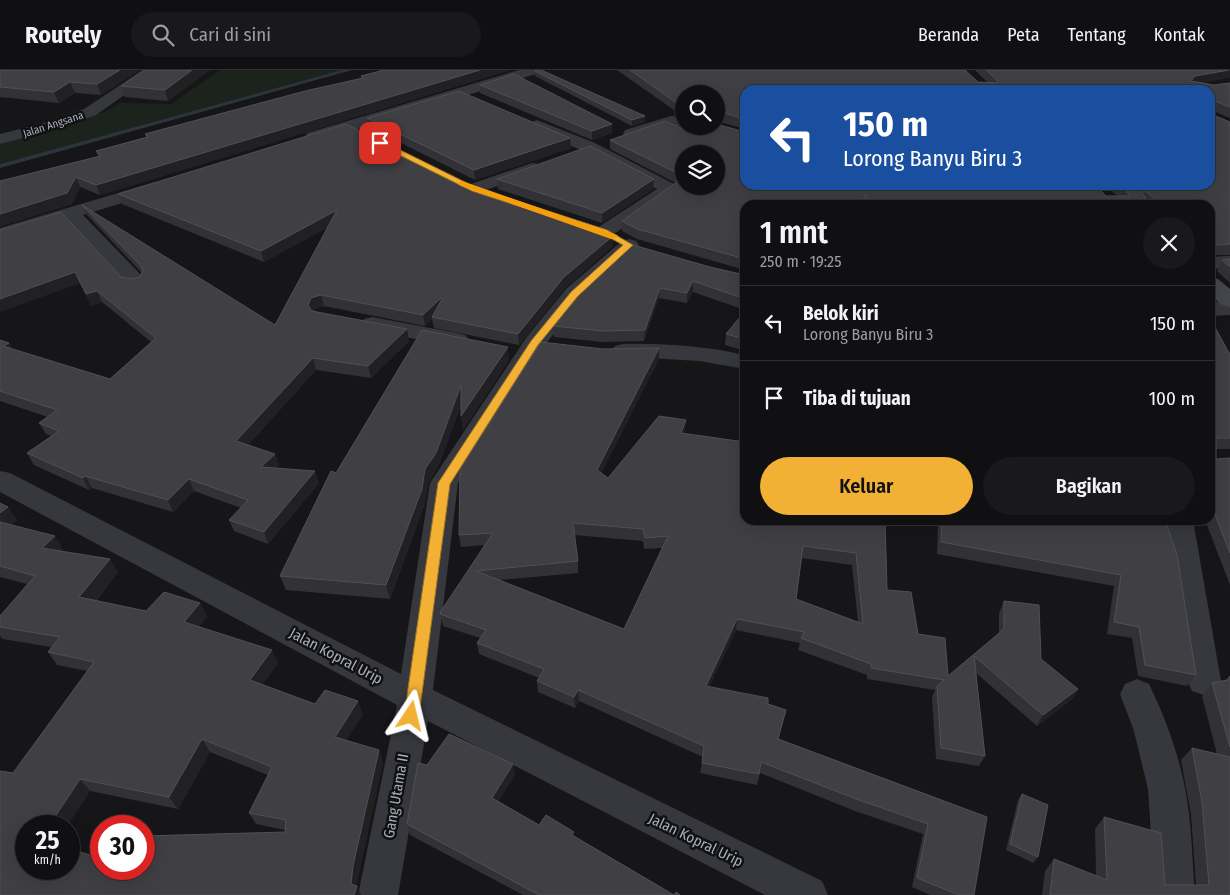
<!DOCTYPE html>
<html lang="id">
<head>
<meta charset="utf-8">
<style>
  body { margin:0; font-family:"Fira Sans Condensed",sans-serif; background:#19191b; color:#f1f3f6; height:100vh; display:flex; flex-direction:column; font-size:19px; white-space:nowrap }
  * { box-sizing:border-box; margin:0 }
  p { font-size:16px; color:#9c9d9f }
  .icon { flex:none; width:28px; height:28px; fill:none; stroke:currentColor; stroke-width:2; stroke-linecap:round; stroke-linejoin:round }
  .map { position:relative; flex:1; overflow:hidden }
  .panel { position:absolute; left:740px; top:130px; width:475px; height:325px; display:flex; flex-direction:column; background:#101012; border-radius:15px; box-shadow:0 5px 20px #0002,0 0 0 1px #303032 }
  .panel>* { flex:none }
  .hud { position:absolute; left:740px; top:15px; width:475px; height:105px; border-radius:15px; box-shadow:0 5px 20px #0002,0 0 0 1px #303032; background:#1a4fa0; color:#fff; overflow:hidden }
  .tools { position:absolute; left:675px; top:15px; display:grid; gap:10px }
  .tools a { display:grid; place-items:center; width:50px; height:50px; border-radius:50%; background:#101012; box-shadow:0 5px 20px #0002,0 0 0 1px #303032; font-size:25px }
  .speed { position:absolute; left:15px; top:745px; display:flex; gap:10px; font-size:25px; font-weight:700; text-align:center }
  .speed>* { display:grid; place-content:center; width:65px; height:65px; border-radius:50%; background:#101012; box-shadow:0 5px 20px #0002,0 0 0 1px #303032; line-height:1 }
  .speed small { font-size:12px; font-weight:400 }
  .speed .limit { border:8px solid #d22; background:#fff; color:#111 }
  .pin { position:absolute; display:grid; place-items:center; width:42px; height:42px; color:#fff; margin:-21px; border-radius:10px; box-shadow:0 2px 8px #0006 }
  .me { position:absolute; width:55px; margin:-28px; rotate:10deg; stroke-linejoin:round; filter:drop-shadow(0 0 4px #0008) }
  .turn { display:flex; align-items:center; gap:18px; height:105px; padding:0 20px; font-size:22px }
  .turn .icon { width:65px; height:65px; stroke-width:2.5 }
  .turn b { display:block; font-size:35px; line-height:42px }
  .round { display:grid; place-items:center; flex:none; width:52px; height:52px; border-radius:26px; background:#19191b }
  .summary { display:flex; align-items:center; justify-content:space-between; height:85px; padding:0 20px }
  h1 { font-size:30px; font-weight:600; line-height:38px }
  .action { display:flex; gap:10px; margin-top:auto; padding:10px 20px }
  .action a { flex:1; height:58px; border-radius:30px; background:#f2b134; color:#111; font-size:20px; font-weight:600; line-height:58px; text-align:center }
  .action a+a { background:#19191b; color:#f1f3f6 }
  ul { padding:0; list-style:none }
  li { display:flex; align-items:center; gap:15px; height:75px; padding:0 20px; border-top:1px solid #303032 }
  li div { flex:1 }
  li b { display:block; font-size:19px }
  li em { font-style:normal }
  header { display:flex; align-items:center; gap:30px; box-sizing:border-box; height:70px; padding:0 25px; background:#101012; border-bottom:1px solid #303032 }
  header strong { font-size:24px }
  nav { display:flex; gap:28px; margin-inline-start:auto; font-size:18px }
  .search { width:350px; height:45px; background:#19191b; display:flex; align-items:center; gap:12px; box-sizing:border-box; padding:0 18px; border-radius:28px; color:#9c9d9f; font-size:19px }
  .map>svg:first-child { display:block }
  .green { fill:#1c231d }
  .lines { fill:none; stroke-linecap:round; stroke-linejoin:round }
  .stream { fill:#2c353c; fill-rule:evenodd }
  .street { fill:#37383d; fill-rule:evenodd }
  .secondary { fill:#45474d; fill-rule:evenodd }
  .wall { fill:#323236; fill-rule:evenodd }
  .shaded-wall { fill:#212124 }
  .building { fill:#3f3f44; stroke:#4f5156; fill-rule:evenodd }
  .route { fill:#f2b134; stroke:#9d7322 }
  .slow { fill:#f59e0b }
  .labels { text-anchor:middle; stroke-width:5; stroke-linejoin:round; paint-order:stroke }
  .far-street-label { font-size:11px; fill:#a8adb8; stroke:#111113 }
  .near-street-label { font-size:15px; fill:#a8adb8; stroke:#111113 }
</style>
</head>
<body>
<header>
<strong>Routely</strong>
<div class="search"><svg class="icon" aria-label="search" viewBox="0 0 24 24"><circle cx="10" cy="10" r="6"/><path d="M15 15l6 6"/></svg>Cari di sini</div>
<nav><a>Beranda</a><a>Peta</a><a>Tentang</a><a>Kontak</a></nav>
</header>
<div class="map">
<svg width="1230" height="825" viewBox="0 0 1230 825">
  <rect width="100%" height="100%" fill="#161618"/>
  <path class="green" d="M220,0h123l-343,94v-22l39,-9 68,-22 13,-8 51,1z"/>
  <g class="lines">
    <path class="stream" d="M342,0h10l-352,98v-4z"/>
    <g class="street">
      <path d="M143,0h17l-64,45 -45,16 -51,13v-10l40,-10 44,-15z"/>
      <path d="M519,0h22l-2,3 -220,68h-12l-2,-4 2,-4z"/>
      <path d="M671,46l13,1v9h3h-15l-41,13 -6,-1 -2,-4 2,-4z"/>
      <path d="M537,50l58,23 81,42 3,4 -68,47h-14l-3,-4 3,-4 60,-39 -74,-38 -52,-23 -2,-3 2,-3z"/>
      <path d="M532,93l6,1 3,4 -3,4 -64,22 -6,-1 -3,-4 3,-4z"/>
      <path d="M155,112l6,1 3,4 -3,4 -78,24 60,62 3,5 -3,5 -8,1 -8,-1 -61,-67 -66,20v-12z"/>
      <path d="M629,169l7,2 3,4 -3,4 -54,50 -38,47 -86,137 -25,207 389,191 6,14h-63l-337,-174 -30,174h-40l39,-190 -397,-213v-21l10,2 391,201 29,-191 96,-145 40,-49 56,-48z"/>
      <path d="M1230,186v12l-20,1v-12z"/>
      <path d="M1230,231v14l-20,1v-14z"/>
      <path d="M372,247l85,16 8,2 4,5 -4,5 -8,2 -93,-18 -3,-5 3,-5z"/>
      <path d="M623,274c41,-1 82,2 122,11v14l-46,-8 -84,-5 -4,-5 4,-5z"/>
      <path d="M1165,450h28l28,161 -5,10 -12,4 -12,-4 -5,-10z"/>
      <path d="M1137,609l12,5c16,33 29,68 36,104 7,35 7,72 10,107h-40l-7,-106 -14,-58 -14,-37 5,-10z"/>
    </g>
    <path class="secondary" d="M1210,208l8,1 12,10v18l-8,-2 -12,-10z"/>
  </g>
  <g class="wall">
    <path d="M0,0h140l-39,25 -26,-2 -16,10 -59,-6z"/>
    <path d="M144,0h66l-42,31 -43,-4 -4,-11z"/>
    <path d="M384,0h129h-3l-410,125 -20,-8 -8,17 -71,22 -1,-2v-43l98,-25 -2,-5 50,-14 -1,-3 216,-56v-2z"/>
    <path d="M617,0h348l13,12 10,1 -13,-13h255l-27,13 11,2 16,-2v35l-17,-7v4l17,7v133h-18l-2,4v-54h-346v-1v1h-119v65l-108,-31 -15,-8v-10l54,-38 -66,-34v-9l80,-8h55l361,64h11l-11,-11h104l-465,-95v39l-29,-8v-27h-32v21h-3z"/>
    <path d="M535,1l110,51 -13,4 -97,-50z"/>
    <path d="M480,15l132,48 -20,7 -112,-47z"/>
    <path d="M367,48l203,20 1,10 -96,32 -106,-53z"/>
    <path d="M497,109l156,10 -51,34 -104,-34z"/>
    <path d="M466,114l147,62 -48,42 -46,57 -85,-17 -2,-9 -7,7 -101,-20 -10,3v2l95,30 -38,37 -55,-8 -68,75 27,9 4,12 -3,2 43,15 -51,61 -34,-13 -5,-11 12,-12 -47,-17 -21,21 -81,-24 -3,2 -55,-25 -7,-12 24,-17 -5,-2 -7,-11 9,-6 -48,-16v-61l9,3 3,6 98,30 41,-37 -49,-40 -11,4 -10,-23 -81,-53 121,47 10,2 9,-2 2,-4 -55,-58 -5,-10 193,120 53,-98 -64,35 -142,-58 -4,-10z"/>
    <path d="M1230,189v24l-13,-12 5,-11z"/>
    <path d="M710,197l35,8v35l-52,-18 -6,11 -28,-5 -15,43 -41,1 -49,-5 -1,-11z"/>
    <path d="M745,241v40l-20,-6 1,-11z"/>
    <path d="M1210,248l19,35h1v96h-14v10l14,-1v127l-25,-65h5z"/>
    <path d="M659,278v11l-58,114 7,5 78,-58 -2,14 201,86 2,70 61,86 51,-42v-21l5,-12 37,58 37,30 -7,11 -34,26 -61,-53 9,83 -6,10 -43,-7 -4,-62 3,-7 -68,-11v-4l-69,-25 2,-7 -64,-13 -27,57 59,17 11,35 208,78 -13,78h-44l-18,-8 11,-53 -68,-23 -95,-38 -3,12 -57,-12 3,-16 -124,-56 -4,7 -37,-16 -1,-11 2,-3 -60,-24 -2,-11 3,-5 -37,-12 -3,-12 45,-69 -24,2 -2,-12 144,-186zM574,465l69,6 1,8 18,-1 -38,81 -124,-49 78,-7v-12zM802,488l50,7 6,57 -62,-23z"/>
    <path d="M509,290l-46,70 -2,-14v-11l-23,62 -10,16 -3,20 -35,96 -104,-9 -6,-14 56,-103z"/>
    <path d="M0,433l8,4 9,13 -6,5 52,24 -2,2 57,21 -22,29 50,10 54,-8 7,14 -8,9 79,37 -16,22 53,19 48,10 -17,26 37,22 -25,116 -358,17 13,-122 74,-102 -30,-6 -9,-13 3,-5 -48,-8 -3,-3v-20l27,-32 -27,-7zM210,682l58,23 -19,38 7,11 29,6v2l-184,37h-75v-43h41l23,-35 88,18z"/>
    <path d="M938,450h227l31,155 -9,11 -49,-10 -6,-38 -25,-4 7,-48 -177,-32z"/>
    <path d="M1230,606v219h-188l3,-24 9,-12 42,17 -1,-47 9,-12 61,68h31l-5,-71 -10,-54 11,-12 25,6 -15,-58 10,-13 15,-3z"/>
    <path d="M513,694l2,11 -17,26 41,24 35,11 100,59h-151l-113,-60 -3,-11 20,-59z"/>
    <path d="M1022,724l16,63 -5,6 -27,-13 12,-50z"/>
  </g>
  <g class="shaded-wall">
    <path d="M120,0h20l-39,25 -4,-11z"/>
    <path d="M192,0h18l-42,31 -3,-11z"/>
    <path d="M480,0h30l-410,125 -4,-10z"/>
    <path d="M1230,0v8l-38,7 -1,-4 4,-5z"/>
    <path d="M70,12l5,11 -16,10 -5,-11z"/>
    <path d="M645,46v6l-13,4v-6z"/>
    <path d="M612,54v9l-20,7v-9z"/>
    <path d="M570,68l1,10 -96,32 -1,-10z"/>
    <path d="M76,107l4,10 -8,17 -71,22 -1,-2v-10z"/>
    <path d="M654,109l-1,10 -51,34v-10z"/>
    <path d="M337,140l2,11 -75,41 -3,-11z"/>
    <path d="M613,166v10l-48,42 -46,57 -1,-11 46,-57z"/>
    <path d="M75,202l6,11 -81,29v-13z"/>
    <path d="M693,211v11l-6,11v-10z"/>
    <path d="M660,218l-1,10 -15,43 1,-11z"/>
    <path d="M97,221l5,11 -11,4 -5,-12z"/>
    <path d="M321,225l3,11 -10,3 -3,7 -3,-11 3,-7z"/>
    <path d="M441,228l1,11 -10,8v2l-7,7 -2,-11z"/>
    <path d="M407,259l2,12 -38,37 -3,-12z"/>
    <path d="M9,273l6,12 -12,-9z"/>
    <path d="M508,277l1,13 -46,70 -2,-14z"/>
    <path d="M659,278v11l-62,123v-12z"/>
    <path d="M313,288l3,12 -75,83 -5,-12z"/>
    <path d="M461,315l2,14 -25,68 -10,16 -3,20 -35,96 -4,-14 39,-116z"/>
    <path d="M686,350l-1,11 -4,14v-12z"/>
    <path d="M275,384l4,12 -14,13 -4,-12z"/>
    <path d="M315,401l4,12 -51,61 -4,-12z"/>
    <path d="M85,406l7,12 -3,2 -6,-12z"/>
    <path d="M189,409l5,12 -21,21 -5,-12z"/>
    <path d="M8,437l9,13 -16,13 -1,-20z"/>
    <path d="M55,466l8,13 -12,12 -9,-13z"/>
    <path d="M110,489l8,13 -30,38 -9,-13z"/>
    <path d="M200,533l7,14 -16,18 -7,-13z"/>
    <path d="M737,549l-1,11 -32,67 2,-11z"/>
    <path d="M272,580l6,13 -22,30 -6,-13z"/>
    <path d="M1078,619l-7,11 -34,26 6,-11z"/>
    <path d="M578,620l1,11 -4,7 -1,-11z"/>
    <path d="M358,631l5,13 -23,36 -5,-13z"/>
    <path d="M202,669l8,13 -32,57 -9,-12z"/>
    <path d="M379,680l4,12 -25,116 -1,8 4,9h-7l-3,-11 2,-18z"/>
    <path d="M513,694l2,11 -21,33 -2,-10z"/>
    <path d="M80,709l10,12 -23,35h-18z"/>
  </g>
  <g class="building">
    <path d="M0,0h120l-23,14 -27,-2 -16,10 -54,-5z"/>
    <path d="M144,0h48l-27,20 -44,-4z"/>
    <path d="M384,0h96l-384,115 -20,-8 -9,16 -67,21v-33l101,-25 -5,-5 52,-14 -3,-3 160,-43 58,-13 -2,-2z"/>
    <path d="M537,0h4l104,46 -13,4 -97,-49z"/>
    <path d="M630,0h335l13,12 19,1 1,-2 -12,-11h243l-34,6 -4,5 23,4 16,-2v24l-15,-6 -3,2 1,12 17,7v122l-15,1 -2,7 -3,-3v-44h-49l-22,-20h71v-95h-465v29l-28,-8 -1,2v-19h-32v12h-3z"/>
    <path d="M514,4l98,50 -20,7 -112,-46z"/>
    <path d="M459,21l111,47 -96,32 -107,-52z"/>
    <path d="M665,51l25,11 3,-6h23v-2l29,8v53h350l11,11h23v-2l-9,-9h18l11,20h-281l-2,-11 -4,11h-117v54l-108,-30 -15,-8 59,-42 -4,-6 -67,-33zM684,84h32v32h-32z"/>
    <path d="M346,54l120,60 130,43 17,9 -49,41 -46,57 -86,-17 10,-18 -1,-1 -18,17 -102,-20 -10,3 -3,7 4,6 95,18 -39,37 -55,-8 -77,83 39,13 -14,13 54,4 -51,61 -35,-12 19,-20 -59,-21 -21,21 -83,-24 -2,2 -56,-25 32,-22 -20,-8 18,-13 -57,-19v-51l9,3 -6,3 107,33 46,-41 -59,-47 -11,3 -11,-22 -75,27v-69l61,-18 60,65 10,2 9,-2 3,-7 -3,-5 -58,-60 193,120 62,-115 -76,41 -143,-57z"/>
    <path d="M590,76l64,33 -52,34 -105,-34z"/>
    <path d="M633,175l77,22 35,8v24l-52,-18 -6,12 -27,-5 -15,42 -42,1 -50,-5 30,-36z"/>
    <path d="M1230,189v8l-8,-7z"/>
    <path d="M745,241v28l-19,-5z"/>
    <path d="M1210,248l19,35h1v85h-14v21l14,-1v95l-20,-52z"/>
    <path d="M422,260l86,17 -47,69v-31l-25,68 -11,16 -3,20 -36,96 -106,-9 51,-105 5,2z"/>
    <path d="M541,272l62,7 56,-1 -62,122 11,8 51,-62 27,4 -5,13 64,9v78h140l2,70 24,2 7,42 27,4 3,38 56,-47v-28l35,4 2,54 37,30 -35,26 -69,-59 11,100 -44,-8 -4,-62 7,-6 -73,-12v-4l-70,-26 3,-6 -67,-13 -31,67 62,12v6l18,6 -8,29 209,78 -13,78h-15l-42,-17 11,-54 -69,-24 -98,-38 -2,12 -57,-11 2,-17 -126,-56 -4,7 -37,-16 7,-12 -67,-26 9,-13 -46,-16 1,-3 52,-78 -34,2 1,-66zM573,453l70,6 2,9 23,-2 -44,93 -148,-58 102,-10zM803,476l53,7 7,71 -67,-25z"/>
    <path d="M0,433l8,4 -8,6z"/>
    <path d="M942,450h223l12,35 19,120 -51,-10 -6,-38 -25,-5 7,-47 -180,-33z"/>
    <path d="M0,452l55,14 -13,12 68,11 -31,38 67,14 18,-19 36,11 -16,19 88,28 -22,30 65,24 10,-14 33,11 -23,36 44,13 -26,116 -2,18 6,2 -3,9h-354v-124l13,2 81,-111 -46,-10 12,-15 -60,-10v-11l35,-40 -35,-10zM202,669l70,28 -23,46 37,7 -1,12 -141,4v33h-43v-11l-32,-9v20h-43v-43h23l31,-47 89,18z"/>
    <path d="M1230,606v71l-18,-64 15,-3z"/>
    <path d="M449,664l64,30 -21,34 47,27 7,-10 28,17 -2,3 102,60h-135l-132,-71 11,-61 9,2z"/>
    <path d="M1192,678l38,9v138h-180l4,-36 53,21 -3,-63 57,16 4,52h44l-7,-83z"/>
    <path d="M1022,724l26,11 -10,52 -28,-13z"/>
    <path d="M676,822l4,3h-6z"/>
  </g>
  <path class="route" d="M377,71h5l95,47 130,42 26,15 -55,51 -40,49 -88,139 -31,232 -3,4 -5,2 -5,-2 -2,-4 34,-233 93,-142 40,-49 52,-47 -22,-12 -129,-42 -95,-47z"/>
  <path class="slow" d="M462,111l155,54 1,2 -7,2 -152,-54v-3z"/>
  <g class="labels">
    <g class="far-street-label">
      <text transform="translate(53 54) rotate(-18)" y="4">Jalan Angsana</text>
    </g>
    <g class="near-street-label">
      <text transform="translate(336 586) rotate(28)" y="5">Jalan Kopral Urip</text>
      <text transform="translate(396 726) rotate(-80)" y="5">Gang Utama II</text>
      <text transform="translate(696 770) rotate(26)" y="5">Jalan Kopral Urip</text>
    </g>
  </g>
</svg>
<div class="tools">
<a><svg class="icon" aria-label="search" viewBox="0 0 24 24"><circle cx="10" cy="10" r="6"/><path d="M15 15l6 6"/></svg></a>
<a><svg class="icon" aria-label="layers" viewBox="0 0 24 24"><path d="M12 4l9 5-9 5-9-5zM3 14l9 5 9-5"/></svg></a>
</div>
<div class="speed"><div>25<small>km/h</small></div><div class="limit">30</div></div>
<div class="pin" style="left:380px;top:73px;background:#d93025"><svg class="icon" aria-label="arrive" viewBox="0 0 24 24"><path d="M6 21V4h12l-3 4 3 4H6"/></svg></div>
<svg class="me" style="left:411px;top:646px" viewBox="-20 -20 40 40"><path d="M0-17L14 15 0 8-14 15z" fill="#f2b134" stroke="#fff" stroke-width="4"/></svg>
<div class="hud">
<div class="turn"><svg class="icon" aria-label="left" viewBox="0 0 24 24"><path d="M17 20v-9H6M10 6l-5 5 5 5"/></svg><div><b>150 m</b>Lorong Banyu Biru 3</div></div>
</div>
<section class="panel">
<div class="summary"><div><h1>1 mnt</h1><p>250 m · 19:25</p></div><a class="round"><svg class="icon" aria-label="close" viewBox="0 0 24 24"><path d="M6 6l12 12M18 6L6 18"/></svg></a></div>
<ul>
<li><svg class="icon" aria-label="left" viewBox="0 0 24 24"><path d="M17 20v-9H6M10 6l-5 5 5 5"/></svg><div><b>Belok kiri</b><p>Lorong Banyu Biru 3</p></div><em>150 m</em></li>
<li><svg class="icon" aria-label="arrive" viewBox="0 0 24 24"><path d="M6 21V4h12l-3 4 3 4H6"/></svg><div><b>Tiba di tujuan</b></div><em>100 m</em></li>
</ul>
<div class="action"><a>Keluar</a><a>Bagikan</a></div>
</section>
</div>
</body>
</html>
